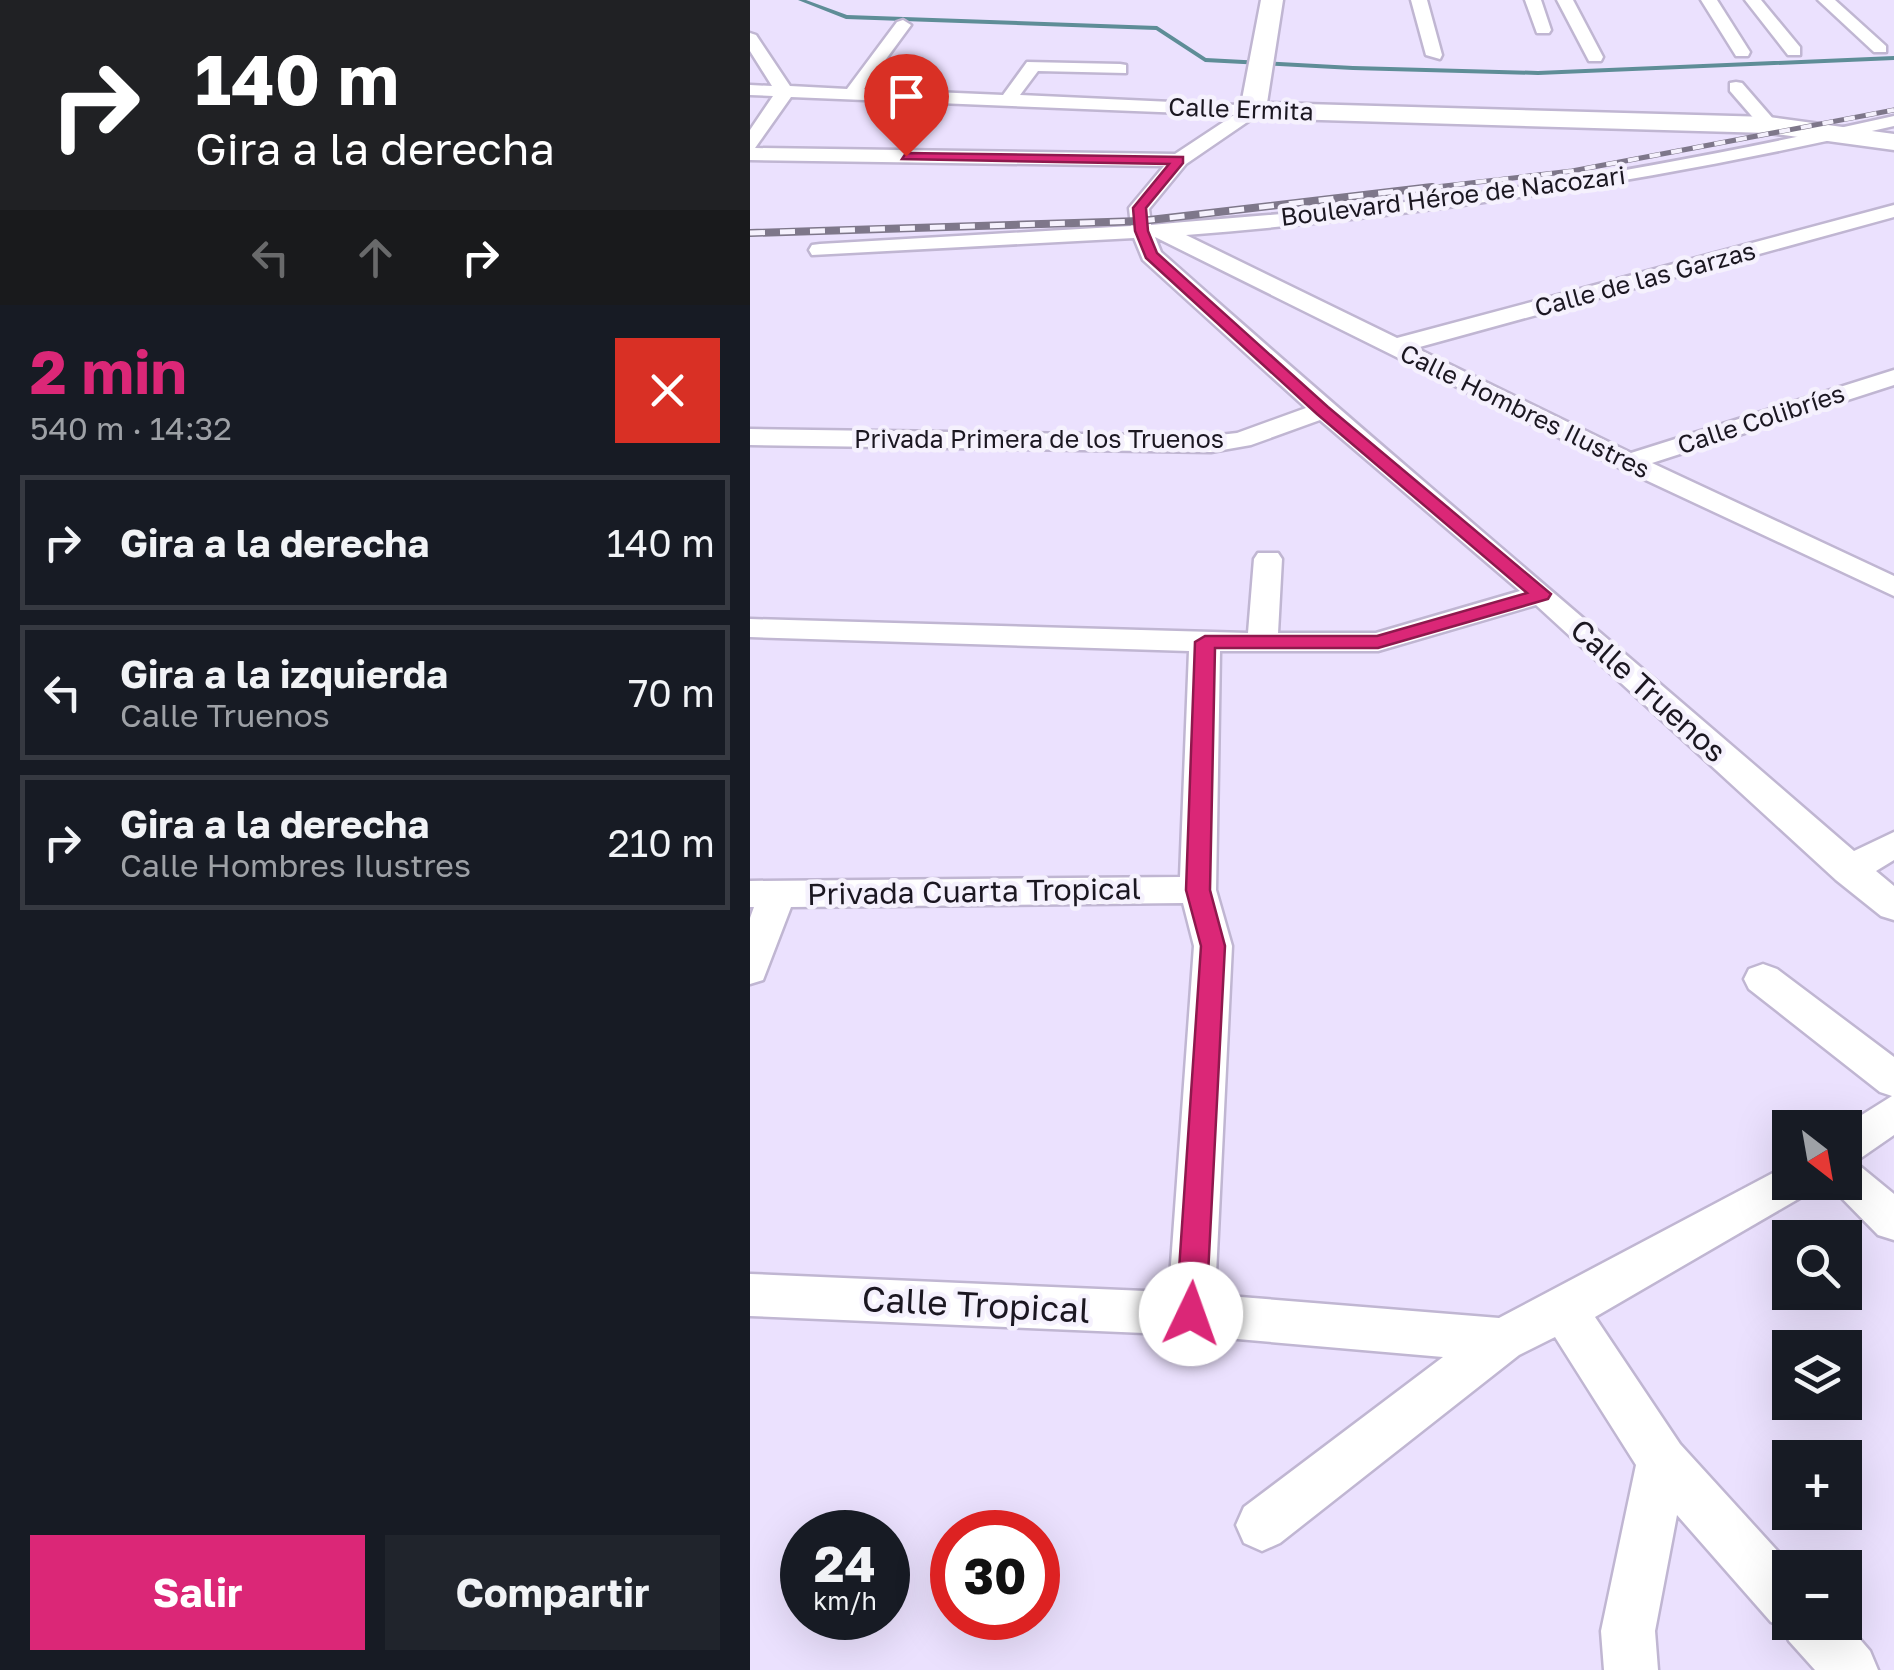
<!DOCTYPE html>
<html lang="es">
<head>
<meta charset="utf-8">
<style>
  body { margin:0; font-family:"Golos Text",sans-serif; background:#20242c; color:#f1f3f6; height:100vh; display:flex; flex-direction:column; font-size:38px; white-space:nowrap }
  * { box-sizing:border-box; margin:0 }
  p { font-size:32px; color:#9ea1a6 }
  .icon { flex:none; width:55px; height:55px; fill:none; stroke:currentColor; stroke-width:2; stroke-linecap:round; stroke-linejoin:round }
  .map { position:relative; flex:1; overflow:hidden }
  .drawer { display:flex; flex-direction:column; background:#171b24; width:750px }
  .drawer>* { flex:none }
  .hud { background:#202124; color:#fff; overflow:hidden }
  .needle { width:65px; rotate:149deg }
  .controls { position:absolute; left:1022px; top:1110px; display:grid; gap:20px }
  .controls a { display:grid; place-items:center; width:90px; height:90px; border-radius:0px; background:#171b24; box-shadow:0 10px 40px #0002; font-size:50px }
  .speed { position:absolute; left:30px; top:1510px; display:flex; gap:20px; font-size:50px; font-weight:700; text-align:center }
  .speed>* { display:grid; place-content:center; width:130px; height:130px; border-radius:50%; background:#171b24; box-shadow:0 10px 40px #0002; line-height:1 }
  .speed small { font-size:25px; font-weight:400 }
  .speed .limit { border:15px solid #d22; background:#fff; color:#111 }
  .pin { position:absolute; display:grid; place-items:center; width:85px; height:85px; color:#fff; margin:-102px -42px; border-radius:50% 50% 50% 0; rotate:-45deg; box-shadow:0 0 10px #0007 }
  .pin .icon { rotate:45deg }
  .me { position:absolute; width:110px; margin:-55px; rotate:3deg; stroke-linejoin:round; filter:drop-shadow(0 0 8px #0008) }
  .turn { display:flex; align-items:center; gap:35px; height:210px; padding:0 30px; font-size:45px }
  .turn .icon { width:130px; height:130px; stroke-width:2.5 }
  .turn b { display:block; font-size:70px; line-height:85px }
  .lanes { display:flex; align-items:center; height:95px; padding:0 30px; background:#0003; justify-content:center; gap:50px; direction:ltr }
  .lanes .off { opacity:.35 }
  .round { display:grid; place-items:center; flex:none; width:105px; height:105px; border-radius:0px; background:#20242c }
  .headline { display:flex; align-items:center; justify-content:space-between; height:170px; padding:0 30px }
  h1 { font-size:60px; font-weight:700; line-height:75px; color:#db2777 }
  .action { display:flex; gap:20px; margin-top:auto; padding:20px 30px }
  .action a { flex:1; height:115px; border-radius:0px; background:#db2777; color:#fff; font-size:40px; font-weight:700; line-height:115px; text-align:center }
  .action a+a { background:#20242c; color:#f1f3f6 }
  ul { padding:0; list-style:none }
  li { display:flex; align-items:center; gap:30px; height:135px; margin:0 20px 15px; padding:0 10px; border:5px solid #363941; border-radius:0px }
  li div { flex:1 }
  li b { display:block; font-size:38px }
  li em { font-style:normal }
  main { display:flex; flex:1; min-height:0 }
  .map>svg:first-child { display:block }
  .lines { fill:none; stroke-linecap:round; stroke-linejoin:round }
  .stream { fill:#5e8d97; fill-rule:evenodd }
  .street-casing { stroke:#c0b6d2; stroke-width:5 }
  .secondary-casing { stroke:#c0b6d2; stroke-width:5 }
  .street { fill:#fff; fill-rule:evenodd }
  .secondary { fill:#fff; fill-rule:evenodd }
  .rail-far1-casing { stroke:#7e778a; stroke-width:5 }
  .rail-casing { stroke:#7e778a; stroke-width:8 }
  .rail-far1 { stroke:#f5f1fd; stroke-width:4; stroke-dasharray:11; stroke-linecap:butt }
  .rail { stroke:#f5f1fd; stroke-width:5; stroke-dasharray:15; stroke-linecap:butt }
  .route { fill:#db2777; stroke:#8e194d; stroke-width:2.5 }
  .labels { text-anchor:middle; stroke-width:9; stroke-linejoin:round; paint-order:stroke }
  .far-street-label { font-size:25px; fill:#1b1721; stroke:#f5f1fd }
  .street-label { font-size:30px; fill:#1b1721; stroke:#f5f1fd }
  .near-street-label { font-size:35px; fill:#1b1721; stroke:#f5f1fd }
</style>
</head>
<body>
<main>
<section class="drawer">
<div class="hud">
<div class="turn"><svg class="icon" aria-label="right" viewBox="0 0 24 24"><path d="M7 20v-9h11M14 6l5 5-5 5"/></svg><div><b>140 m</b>Gira a la derecha</div></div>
<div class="lanes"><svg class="icon off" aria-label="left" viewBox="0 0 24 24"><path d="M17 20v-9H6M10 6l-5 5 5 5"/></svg><svg class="icon off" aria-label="ahead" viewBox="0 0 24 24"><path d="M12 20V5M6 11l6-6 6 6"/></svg><svg class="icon" aria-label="right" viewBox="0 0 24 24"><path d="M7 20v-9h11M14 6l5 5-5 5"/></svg></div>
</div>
<div class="headline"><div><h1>2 min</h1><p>540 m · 14:32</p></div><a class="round" style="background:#d93025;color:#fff"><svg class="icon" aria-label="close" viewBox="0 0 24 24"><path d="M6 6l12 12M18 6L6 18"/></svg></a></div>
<ul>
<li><svg class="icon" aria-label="right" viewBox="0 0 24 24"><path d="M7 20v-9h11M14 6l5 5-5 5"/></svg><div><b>Gira a la derecha</b></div><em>140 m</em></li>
<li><svg class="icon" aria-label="left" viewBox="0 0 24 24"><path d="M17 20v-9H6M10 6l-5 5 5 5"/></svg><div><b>Gira a la izquierda</b><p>Calle Truenos</p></div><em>70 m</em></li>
<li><svg class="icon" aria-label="right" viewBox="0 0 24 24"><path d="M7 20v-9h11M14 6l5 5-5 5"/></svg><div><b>Gira a la derecha</b><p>Calle Hombres Ilustres</p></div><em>210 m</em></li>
</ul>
<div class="action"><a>Salir</a><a>Compartir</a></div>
</section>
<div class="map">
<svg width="1144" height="1670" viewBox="0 0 1144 1670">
  <rect width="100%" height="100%" fill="#ebe1fe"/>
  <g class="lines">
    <path class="stream" d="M48,0h8l41,15 310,11 49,32 147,8 185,5 356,-15v4l-356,15 -185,-5 -148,-8 -49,-32 -310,-11z"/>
    <defs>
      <g id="street">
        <path d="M661,0h16l15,55 -2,4 -14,-4z"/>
        <path d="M775,0h16l10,30 -2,3h-12z"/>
        <path d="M807,0h16l30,57 -2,4h-12z"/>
        <path d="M951,0h16l33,52 -2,4h-12z"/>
        <path d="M995,0h16l39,47v8h-12z"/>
        <path d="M1068,0h17l51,46v6h-12z"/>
        <path d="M153,20l8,5 -47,64 139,6 24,-33 93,2 6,1v8l-88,-2 -18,24 239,11v8l-73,50 -37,45 2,16c94,-9 187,-14 280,-26 156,-19 310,-49 463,-83v10c-234,54 -469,90 -708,109l211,103 497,-133v12l-478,131 215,105 263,-83v15l-242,78 242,113v20l-274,-128 -465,-231 6,15c228,203 463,399 693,599l40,-19v28l-18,11 18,15v34l-13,-4 -45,-36 -300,-275 -158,46h-158l-4,239 16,56 -17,349 284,23 291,-154v18h21l-6,13 -210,122 85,127 113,124h-3v54h55l25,29 8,19h-63l-26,-29 -6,-14 -12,-5 -94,-107 -22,116 3,39h-54l-3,-39 35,-166 -81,-128 -36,18 -239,188 -18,8 -18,-8 -8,-18 8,-18 199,-150 -252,-22 -441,-19v-42l419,18 25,-346 -11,-43 -392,4 -28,73 -13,4v-66l4,-11h-4v-26l430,-4 9,-226 -439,-14v-18l498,14 6,-74 4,-6h20l4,6 -4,74h98l144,-42 -200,-171 -69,25 -40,7 -461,-7v-16l461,7 26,-3 69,-25 -163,-148 -9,-22 -322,17 -3,-5 3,-5 8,-1 311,-18 -2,-18 35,-42 -414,-6v-30l23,-34 -23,-1v-10l22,1 -22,-35v-18l6,2 34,51 57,3 50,-67zM41,97l443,18 -59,39 -420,-6z"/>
        <path d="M986,82l6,1 33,38v8h-12l-33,-38v-8z"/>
        <path d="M1013,964l14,5 117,88v78l-39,27 39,32v46l-16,-5 -52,-53h19v-54h-4l51,-32 -12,-4 -131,-103 -5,-10 5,-10z"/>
      </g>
      <path id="secondary" d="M511,0h22l-16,103 502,14 125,17v16l-125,-17 -516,-15 -13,-8z"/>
    </defs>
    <use href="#street" class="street-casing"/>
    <use href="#secondary" class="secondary-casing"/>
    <use href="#street" class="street"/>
    <use href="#secondary" class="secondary"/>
    <defs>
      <path id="rail-far1" d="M660,190l162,-19 322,-61"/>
      <path id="rail" d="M0,233l391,-12 291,-34"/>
    </defs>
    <use href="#rail-far1" class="rail-far1-casing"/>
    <use href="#rail" class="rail-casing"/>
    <use href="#rail-far1" class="rail-far1"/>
    <use href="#rail" class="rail"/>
  </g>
  <path class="route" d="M156,153l277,4v6l-37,45 2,23 9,22 171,154 223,187 -3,5 -170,49h-163l-5,242 15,56 -19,368 -5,10 -10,4 -11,-4 -4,-10 25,-368 -15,-56 9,-248 10,-6h172l150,-43 -210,-179 -171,-156 -11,-27 -2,-23 36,-44 -267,-5z"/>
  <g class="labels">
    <g class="far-street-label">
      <text transform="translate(491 109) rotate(2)" y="9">Calle Ermita</text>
      <text transform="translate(703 196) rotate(-7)" y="9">Boulevard Héroe de Nacozari</text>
      <text transform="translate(895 279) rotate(-15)" y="9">Calle de las Garzas</text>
      <text transform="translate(775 411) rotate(26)" y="9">Calle Hombres Ilustres</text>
      <text transform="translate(1011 419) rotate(-18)" y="9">Calle Colibríes</text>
      <text x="289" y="448">Privada Primera de los Truenos</text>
    </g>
    <g class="street-label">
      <text transform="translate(898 691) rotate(42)" y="10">Calle Truenos</text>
      <text transform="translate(224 892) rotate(-1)" y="10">Privada Cuarta Tropical</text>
    </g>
    <g class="near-street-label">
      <text transform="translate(226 1305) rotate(3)" y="12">Calle Tropical</text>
    </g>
  </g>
</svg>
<div class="controls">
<a><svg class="needle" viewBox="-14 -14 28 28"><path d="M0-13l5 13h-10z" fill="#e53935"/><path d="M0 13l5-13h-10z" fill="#9ea1a6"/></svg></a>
<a><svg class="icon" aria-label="search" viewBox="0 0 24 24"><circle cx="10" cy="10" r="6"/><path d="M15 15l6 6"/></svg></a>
<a><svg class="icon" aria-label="layers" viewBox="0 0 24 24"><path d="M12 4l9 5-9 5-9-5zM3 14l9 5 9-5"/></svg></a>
<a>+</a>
<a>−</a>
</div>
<div class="speed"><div>24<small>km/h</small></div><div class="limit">30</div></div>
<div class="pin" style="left:156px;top:156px;background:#d93025"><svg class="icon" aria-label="arrive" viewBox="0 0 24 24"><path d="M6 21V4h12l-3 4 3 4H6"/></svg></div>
<svg class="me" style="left:441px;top:1314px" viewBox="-20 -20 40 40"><circle r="19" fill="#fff"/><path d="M0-13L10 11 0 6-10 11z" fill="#db2777"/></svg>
</div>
</main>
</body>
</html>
